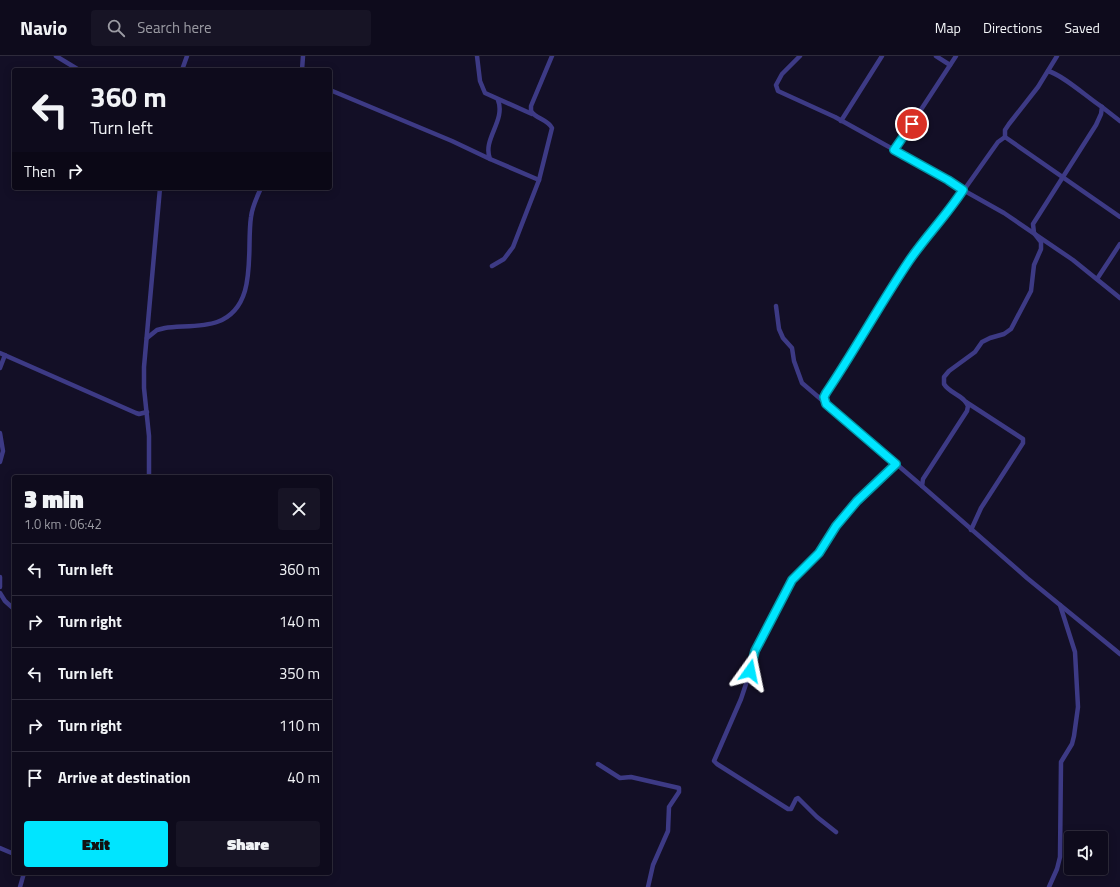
<!DOCTYPE html>
<html lang="en">
<head>
<meta charset="utf-8">
<style>
  body { margin:0; font-family:"Titillium Web",sans-serif; background:#171425; color:#f1f3f6; height:100vh; display:flex; flex-direction:column; font-size:15px; white-space:nowrap }
  * { box-sizing:border-box; margin:0 }
  p { font-size:13px; color:#9b9ba3 }
  .icon { flex:none; width:22px; height:22px; fill:none; stroke:currentColor; stroke-width:2; stroke-linecap:round; stroke-linejoin:round }
  .map { position:relative; flex:1; overflow:hidden }
  .side { position:absolute; left:12px; top:419px; width:320px; height:400px; display:flex; flex-direction:column; background:#0e0b1c; border-radius:4px; box-shadow:0 2px 10px #0003,0 0 0 1px #2e2b3b }
  .side>* { flex:none }
  .hud { position:absolute; left:12px; top:12px; width:320px; height:122px; border-radius:4px; box-shadow:0 2px 10px #0003,0 0 0 1px #2e2b3b; background:#0e0b1c; color:#f1f3f6; overflow:hidden }
  .controls { position:absolute; left:1064px; top:775px; display:grid; gap:8px }
  .controls a { display:grid; place-items:center; width:44px; height:44px; border-radius:4px; background:#0e0b1c; box-shadow:0 2px 10px #0003,0 0 0 1px #2e2b3b; font-size:20px }
  .pin { position:absolute; display:grid; place-items:center; width:34px; height:34px; color:#fff; margin:-17px; border:2px solid #fff; border-radius:50%; box-shadow:0 1px 4px #0007 }
  .me { position:absolute; width:44px; margin:-22px; rotate:12deg; stroke-linejoin:round; filter:drop-shadow(0 0 3px #0008) }
  .turn { display:flex; align-items:center; gap:14px; height:84px; padding:0 12px; font-size:18px }
  .turn .icon { width:52px; height:52px; stroke-width:2.5 }
  .turn b { display:block; font-size:28px; line-height:34px }
  .then { display:flex; align-items:center; height:38px; padding:0 12px; background:#0003; gap:8px; font-size:15px }
  .round { display:grid; place-items:center; flex:none; width:42px; height:42px; border-radius:4px; background:#171425 }
  .summary { display:flex; align-items:center; justify-content:space-between; height:68px; padding:0 12px }
  h1 { font-size:24px; font-weight:800; line-height:30px }
  .cta { display:flex; gap:8px; margin-top:auto; padding:8px 12px }
  .cta a { flex:1; height:46px; border-radius:4px; background:#00e5ff; color:#111; font-size:16px; font-weight:800; line-height:46px; text-align:center }
  .cta a+a { background:#171425; color:#f1f3f6 }
  ul { padding:0; list-style:none }
  li { display:flex; align-items:center; gap:12px; height:52px; padding:0 12px; border-top:1px solid #2e2b3b }
  li div { flex:1 }
  li b { display:block; font-size:15px }
  li em { font-style:normal }
  header { display:flex; align-items:center; gap:24px; box-sizing:border-box; height:56px; padding:0 20px; background:#0e0b1c; border-bottom:1px solid #2e2b3b }
  header strong { font-size:19px }
  nav { display:flex; gap:22px; margin-inline-start:auto; font-size:14px }
  .search { width:280px; height:36px; background:#171425; display:flex; align-items:center; gap:10px; box-sizing:border-box; padding:0 14px; border-radius:4px; color:#9b9ba3; font-size:15px }
  .map>svg:first-child { display:block }
  .lines { fill:none; stroke-linecap:round; stroke-linejoin:round }
  .street { stroke:#3d3a85; stroke-width:4.5 }
  .route-casing { stroke:#0095a6; stroke-width:10 }
  .route { stroke:#00e5ff; stroke-width:7 }
</style>
</head>
<body>
<header>
<strong>Navio</strong>
<div class="search"><svg class="icon" aria-label="search" viewBox="0 0 24 24"><circle cx="10" cy="10" r="6"/><path d="M15 15l6 6"/></svg>Search here</div>
<nav><a>Map</a><a>Directions</a><a>Saved</a></nav>
</header>
<div class="map">
<svg width="1120" height="831" viewBox="0 0 1120 831">
  <rect width="100%" height="100%" fill="#130f26"/>
  <g class="lines">
    <g class="street">
      <path d="M56,0l23,14"/>
      <path d="M477,0l3,25 5,12 47,21"/>
      <path d="M800,0l-18,18 -6,11 2,6 57,26 101,56 27,17 41,23 69,47 47,38"/>
      <path d="M936,0l14,9"/>
      <path d="M1057,0l-19,31 -29,37 -4,6v7l115,80"/>
      <path d="M182,14l5,-14"/>
      <path d="M302,14l1,-14"/>
      <path d="M330,34l122,51 38,18"/>
      <path d="M498,44c8,21 -16,39 -8,59l49,21"/>
      <path d="M1102,51l18,14"/>
      <path d="M841,65l41,-65"/>
      <path d="M894,95l62,-95"/>
      <path d="M492,210l12,-7 9,-12 26,-67 13,-52c-5,-9 -16,-9 -21,-17v-5l21,-50"/>
      <path d="M1097,223l23,-35"/>
      <path d="M776,250l3,23 4,9 9,10 2,13 8,22 120,103 105,92 93,76"/>
      <path d="M147,282l10,-8 8,-2c14,-2 39,-1 52,-6 42,-15 29,-72 34,-105 1,-10 6,-20 10,-29"/>
      <path d="M0,297l136,60 3,1 8,-2"/>
      <path d="M0,312l5,-13"/>
      <path d="M966,346l57,37v4l-42,65 -10,22"/>
      <path d="M826,348l-2,-7 2,-4 83,-133 16,-23 29,-33 44,-62 7,-5"/>
      <path d="M0,377l3,18 -3,11"/>
      <path d="M149,421v-41l-5,-48v-21l16,-179"/>
      <path d="M922,430l1,-7 44,-68 1,-5c-4,-11 -18,-12 -24,-22v-7l5,-6 26,-19 7,-10 8,-4 14,-4 7,-5 20,-38 3,-26 7,-16v-7l-7,-9 -1,-9 63,-99 5,-11 1,-7c-14,-9 -39,-32 -54,-36"/>
      <path d="M0,521v10"/>
      <path d="M0,537l5,8 9,8"/>
      <path d="M598,708l22,14 11,-1 48,11v4l-10,15 -1,24 -15,34 -5,22"/>
      <path d="M836,776l-19,-15 -19,-19 -2,1 -5,10h-3l-71,-45 -3,-3 27,-62 12,-36 2,-12 37,-71 27,-27 17,-27 21,-25 39,-37"/>
      <path d="M0,792l14,6"/>
      <path d="M20,831l4,-14"/>
      <path d="M1049,831l8,-18 3,-12 1,-95 11,-18 2,-8 4,-29 -3,-55 -15,-47"/>
    </g>
  </g>
  <g class="lines">
    <defs>
      <path id="route" d="M750,615l5,-20 37,-71 27,-27 17,-27 21,-25 39,-37 -70,-60 -2,-7 2,-4c29,-43 54,-89 83,-132 17,-25 38,-46 54,-71l-15,-10 -54,-30 18,-26"/>
    </defs>
    <use href="#route" class="route-casing"/>
    <use href="#route" class="route"/>
  </g>
</svg>
<div class="controls">
<a><svg class="icon" aria-label="sound" viewBox="0 0 24 24"><path d="M4 9h4l5-4v14l-5-4H4zM17 9q2 3 0 6"/></svg></a>
</div>
<div class="pin" style="left:912px;top:68px;background:#d93025"><svg class="icon" aria-label="arrive" viewBox="0 0 24 24"><path d="M6 21V4h12l-3 4 3 4H6"/></svg></div>
<svg class="me" style="left:750px;top:615px" viewBox="-20 -20 40 40"><path d="M0-17L14 15 0 8-14 15z" fill="#00e5ff" stroke="#fff" stroke-width="4"/></svg>
<div class="hud">
<div class="turn"><svg class="icon" aria-label="left" viewBox="0 0 24 24"><path d="M17 20v-9H6M10 6l-5 5 5 5"/></svg><div><b>360 m</b>Turn left</div></div>
<div class="then">Then<svg class="icon" aria-label="right" viewBox="0 0 24 24"><path d="M7 20v-9h11M14 6l5 5-5 5"/></svg></div>
</div>
<section class="side">
<div class="summary"><div><h1>3 min</h1><p>1.0 km · 06:42</p></div><a class="round"><svg class="icon" aria-label="close" viewBox="0 0 24 24"><path d="M6 6l12 12M18 6L6 18"/></svg></a></div>
<ul>
<li><svg class="icon" aria-label="left" viewBox="0 0 24 24"><path d="M17 20v-9H6M10 6l-5 5 5 5"/></svg><div><b>Turn left</b></div><em>360 m</em></li>
<li><svg class="icon" aria-label="right" viewBox="0 0 24 24"><path d="M7 20v-9h11M14 6l5 5-5 5"/></svg><div><b>Turn right</b></div><em>140 m</em></li>
<li><svg class="icon" aria-label="left" viewBox="0 0 24 24"><path d="M17 20v-9H6M10 6l-5 5 5 5"/></svg><div><b>Turn left</b></div><em>350 m</em></li>
<li><svg class="icon" aria-label="right" viewBox="0 0 24 24"><path d="M7 20v-9h11M14 6l5 5-5 5"/></svg><div><b>Turn right</b></div><em>110 m</em></li>
<li><svg class="icon" aria-label="arrive" viewBox="0 0 24 24"><path d="M6 21V4h12l-3 4 3 4H6"/></svg><div><b>Arrive at destination</b></div><em>40 m</em></li>
</ul>
<div class="cta"><a>Exit</a><a>Share</a></div>
</section>
</div>
</body>
</html>
